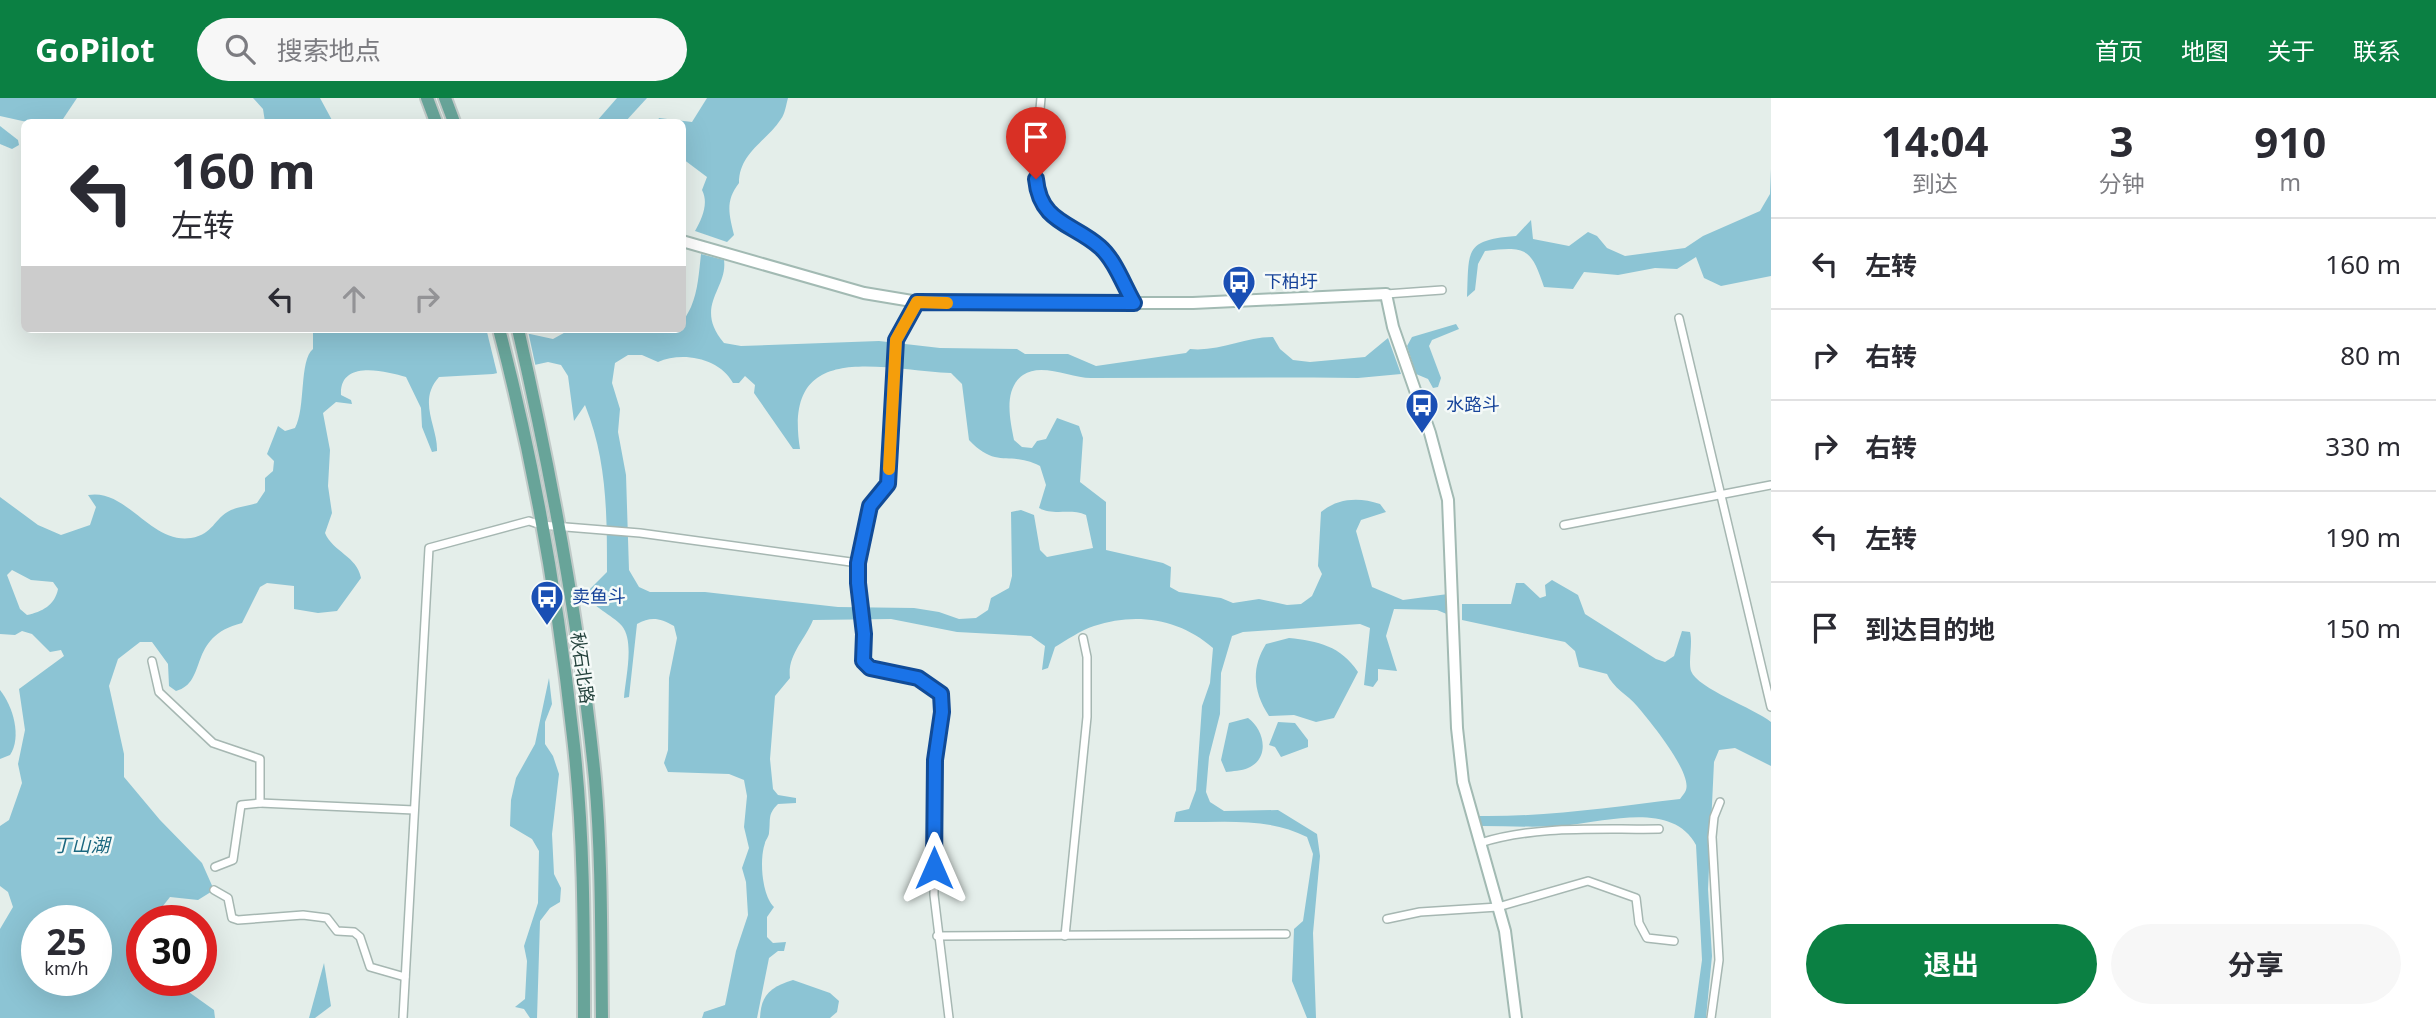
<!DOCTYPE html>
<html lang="zh">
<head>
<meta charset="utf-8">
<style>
  body { margin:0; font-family:"Noto Sans","Noto Sans SC",sans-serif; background:#f7f7f7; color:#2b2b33; height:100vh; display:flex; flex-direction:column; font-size:26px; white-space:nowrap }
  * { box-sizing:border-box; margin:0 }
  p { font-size:23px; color:#7c7c81 }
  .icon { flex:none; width:38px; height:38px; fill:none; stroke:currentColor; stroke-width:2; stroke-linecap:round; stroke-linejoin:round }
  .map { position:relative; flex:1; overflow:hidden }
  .panel { display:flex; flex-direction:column; background:#fff; width:665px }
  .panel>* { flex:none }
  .guide { position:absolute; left:21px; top:21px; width:665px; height:214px; border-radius:10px; box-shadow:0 7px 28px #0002; background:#fff; color:#2b2b33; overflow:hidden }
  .speed { position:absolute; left:21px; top:807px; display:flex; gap:14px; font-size:35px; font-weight:700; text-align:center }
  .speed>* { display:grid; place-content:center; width:91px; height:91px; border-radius:50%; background:#fff; box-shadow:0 7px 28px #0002; line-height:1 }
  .speed small { font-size:18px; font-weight:400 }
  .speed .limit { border:10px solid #d22; background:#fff; color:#111 }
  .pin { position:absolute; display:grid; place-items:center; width:60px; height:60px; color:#fff; margin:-72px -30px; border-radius:50% 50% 50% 0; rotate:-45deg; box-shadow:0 0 7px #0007 }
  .pin .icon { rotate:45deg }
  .me { position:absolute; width:77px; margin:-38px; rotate:0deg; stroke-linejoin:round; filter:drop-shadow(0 0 5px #0008) }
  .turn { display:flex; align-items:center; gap:24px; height:147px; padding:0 35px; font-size:32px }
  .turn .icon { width:91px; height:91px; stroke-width:2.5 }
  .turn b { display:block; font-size:49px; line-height:60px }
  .lanes { display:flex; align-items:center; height:66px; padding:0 35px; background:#0003; justify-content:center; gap:35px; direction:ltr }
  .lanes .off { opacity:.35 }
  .eta { display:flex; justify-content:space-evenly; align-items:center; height:119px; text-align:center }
  .eta b { font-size:42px; font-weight:700; line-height:49px }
  .action { display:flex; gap:14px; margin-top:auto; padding:14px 35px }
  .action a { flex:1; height:80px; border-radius:42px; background:#0b8043; color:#fff; font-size:28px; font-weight:700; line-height:80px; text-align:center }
  .action a+a { background:#f7f7f7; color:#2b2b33 }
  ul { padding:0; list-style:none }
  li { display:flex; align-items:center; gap:21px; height:91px; padding:0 35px; border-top:2px solid #e1e1e2 }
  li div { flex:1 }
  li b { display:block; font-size:26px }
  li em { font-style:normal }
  header { display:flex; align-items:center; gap:42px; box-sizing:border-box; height:98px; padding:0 35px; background:#0b8043; color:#fff }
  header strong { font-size:33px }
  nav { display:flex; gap:38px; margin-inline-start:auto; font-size:24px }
  .search { width:490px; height:63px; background:#f7f7f7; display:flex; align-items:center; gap:18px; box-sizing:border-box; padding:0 24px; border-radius:38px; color:#7c7c81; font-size:26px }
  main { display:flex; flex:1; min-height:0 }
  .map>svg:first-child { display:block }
  .water { fill:#8cc4d4; fill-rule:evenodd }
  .pier { fill:#e4eeea }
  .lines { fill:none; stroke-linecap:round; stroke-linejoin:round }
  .street-casing { stroke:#a6b7b2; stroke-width:10 }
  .secondary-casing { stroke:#a2bab3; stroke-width:14 }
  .primary-casing { stroke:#c1cac8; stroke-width:16 }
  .street { stroke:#fff; stroke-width:7 }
  .secondary { stroke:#fff; stroke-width:10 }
  .primary { stroke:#68a499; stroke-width:12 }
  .route-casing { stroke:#114b97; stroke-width:18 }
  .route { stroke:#1a73e8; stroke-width:12 }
  .slow { stroke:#f59e0b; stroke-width:12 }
  .labels { text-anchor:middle; stroke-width:5; stroke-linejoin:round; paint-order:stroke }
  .transit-label { font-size:18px; fill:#164399; stroke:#f5faf8; text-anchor:start }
  .street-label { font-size:18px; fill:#23413b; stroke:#f5faf8 }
  .water-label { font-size:19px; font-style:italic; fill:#1b677f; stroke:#f5faf8 }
</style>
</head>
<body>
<header>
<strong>GoPilot</strong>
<div class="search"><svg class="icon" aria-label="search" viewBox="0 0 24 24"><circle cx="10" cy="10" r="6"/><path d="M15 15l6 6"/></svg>搜索地点</div>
<nav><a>首页</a><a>地图</a><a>关于</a><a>联系</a></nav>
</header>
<main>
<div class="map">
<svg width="1771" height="920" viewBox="0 0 1771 920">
  <rect width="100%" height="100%" fill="#e4eeea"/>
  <g class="water">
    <path d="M0,0h77l-16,24h-34l-27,-6z"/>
    <path d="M253,0h67l13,24h-68l-2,-13z"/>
    <path d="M617,0h30l-22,24h-29z"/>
    <path d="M707,0h81c-2,7 -3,16 -7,21 -15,23 -42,34 -42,64 -14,18 -10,31 -5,52l-7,7 -32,-11c7,-12 14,-28 7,-41l5,-13 -24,-18 -1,-37h-25l2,-4 33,4z"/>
    <path d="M0,28l18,14 1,5 -7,4 -12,-5z"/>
    <path d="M1771,71v107l-50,10 -17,-8 -8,-21 -19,12 -22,-1 -37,7 -34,-3 -11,17 -29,-2c-13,-39 -18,-41 -59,-36l-7,13 -3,26 -8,7c2,-47 -3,-57 49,-61l15,-16 2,19 36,7 19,-14 9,4 10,12 18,8 60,-8 18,-12 57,-25 10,-17z"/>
    <path d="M701,156l23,6c4,29 -31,46 0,83l17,3 138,-5 61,7 77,1 8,5h43l28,12 90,-13 4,-4c29,3 55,-12 83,-12l7,12 13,11 17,2 55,-5 23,-19 13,36 -43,4c-89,-1 -178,0 -267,0 -20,0 -50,-16 -68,-3 -20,14 -13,45 -9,65l8,7 10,1 5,-7 9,-2 11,-21 22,8 4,12 -3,44 26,20v48l57,13 8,4 -1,20 9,5 42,6 12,5 26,-4 28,6 14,-1 11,-8 10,-22 -4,-8 3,-54c17,-14 38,-15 59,-8l6,8 -25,8 -5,11 16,56 31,13 45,-6 1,21 -12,-5 -43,-1 -8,27 11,35 -19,-2v11l-5,7 -9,-2 6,-57 -10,-4 -117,8 -11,4 -11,37 -1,41 -11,43 -3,35 4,10 14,9 54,-1 39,24 3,22 -7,77 3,85h-9l-15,-37 2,-52 9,-8 10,-67 -6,-17c-42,-21 -87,-14 -133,-15l2,-10 13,-3 7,-19 6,-84 8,-23 3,-35c-33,-29 -77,-36 -119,-22 -13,4 -27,14 -39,21l-7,21 -6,2 3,-24 -14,-10 -74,-4 -66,-13 -78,1c-8,20 -26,35 -23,58l-15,18 -5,63 3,30 5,6 18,3v5l-18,1c-11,11 -7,15 -9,29 0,3 -4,8 -4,10 -6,16 -3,53 9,64l-7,10v20l6,6 13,-1 -2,9h-6l-9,7 -12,60h-55l2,-6 21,-7 11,-54 12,-36 -2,-33 -4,-14 7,-20 -5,-21 3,-31 -3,-16 -15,-6 -61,-2 -4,-9 4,-13 1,-72 8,-40 -3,-12c-14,-8 -23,-10 -37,-2l-8,73 -5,1c1,-18 11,-56 -2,-72 -10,-12 -31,-18 -35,-34l20,-20c0,-59 0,-112 -22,-167l-11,16 -6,-45 -7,-11 -13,-3 -55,12 -54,3c-22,24 -1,50 -2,74l-5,1 -10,-25 -1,-19 -15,-31c-20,-6 -67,-18 -65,18l10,5 1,4 -16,-2 -13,11 7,37 -2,36 4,27 -7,20c8,19 32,23 36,45l-24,33 -19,2 -24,-4v-23l-27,-3 -7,4 -18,36c-56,14 -33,59 -66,68l-7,-5 -1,-22 -16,-22h-12l-22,17 -9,27 15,68v23l36,43 42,43 12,27 -16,10 -28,-3 -15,19v4h-13v60h30l42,30 1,8h-215v-89l13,-22 -5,-15 -8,-6v-60l9,-6 13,-37 -4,-19 7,-34 -6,-41 45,-33 -3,-6 -11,2 -18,-18 -10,-3 -7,4 -15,-1v-137l38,28 23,10 29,-10 6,-18 -8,-12c39,-7 62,49 103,43 23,-4 22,-19 40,-28 7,-3 18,-4 26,-7l8,-12v-13l8,-7 1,-10 -7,-7 11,-28 7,5 10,-3c11,-20 4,-68 18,-79v-20h136l81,5 23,5 18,-10h111c1,-10 5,-13 9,-22 7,-16 8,-35 10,-53zM628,257h14l16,7c24,-11 62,-4 75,21h6l6,-7 10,9 -1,8 39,56h7c-18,-111 80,-79 151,-76l11,11 7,56c28,30 41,10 71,26l6,19 -7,23c14,8 32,0 47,7l7,33 -46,9 -7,-7 -6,-35 -13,-5 -10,2 1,64 -3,12 -18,10 -3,12 -12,8 -17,1 -20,-7 -25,-4 -76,-1 -133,-15h-55l-11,-5 -10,-17 -3,-95 -8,-43 2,-23 -8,-26 3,-20zM12,472l19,10 22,2 5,7c-3,16 -16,23 -31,26l-7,-6 -13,-34zM37,822h59v60h-59z"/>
    <path d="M1456,226l3,5 -27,11 -3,6 12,32 -3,9 -5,1 -5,-9 -12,-5 -9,-28 5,-9z"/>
    <path d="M1552,482l26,15 7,19 71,45 9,3 9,-6 8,-25 8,1c3,12 -2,28 1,39 7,18 63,37 80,51v44l-36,-18 -16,2 -5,12 -6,127 4,67 -6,62h-12l8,-58 -6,-115c-23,-43 -87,-24 -126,-20 -29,3 -59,1 -88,1l-3,-10c67,1 134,-9 201,-17 2,-3 5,-6 6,-9 6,-18 -37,-70 -49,-84 -9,-11 -24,-18 -30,-32l-28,-7 -4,-16 -10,-9 -103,-22v-16h49l5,-21h8l16,15 6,-2 -1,-11z"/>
    <path d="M1289,540c29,3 52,8 69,34l-24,46 -18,4 -22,-7 -25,1c-16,-24 -18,-48 -3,-72z"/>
    <path d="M549,580l3,26 -7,18v22l8,12 6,18 -7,60 2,40 7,14 -1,14 -10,6 -10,13 -3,97h-7l-6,-9 -9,-2 10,-8 2,-38 -3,-15 14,-43 1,-52 -7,-12 -22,-13 1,-26 5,-22 19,-34z"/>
    <path d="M0,592c13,16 22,47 10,65l-10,4z"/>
    <path d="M1248,620c16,11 23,40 0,50 -6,3 -16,3 -22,4l-5,-12 8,-37z"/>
    <path d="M1278,624l17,1 13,17v7l-27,10 -6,-10 -6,-2z"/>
    <path d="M324,865l7,43 -16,12h-6z"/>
    <path d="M793,882l37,13 9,8 -2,11 -7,6h-70c1,-24 11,-31 33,-38z"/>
  </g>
  <path class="pier" d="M516,232l12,1 8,37 -38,9 -11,-45z"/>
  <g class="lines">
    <defs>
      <g id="street">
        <path d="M1041,0l-6,66 3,31 12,20 50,31 34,57"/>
        <path d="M1386,196l56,-4"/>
        <path d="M917,203l-21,39 -8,144 -18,22 -12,57v20l7,50 -2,28 7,7 48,10 23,16 1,18 -7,47 -1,136 15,123"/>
        <path d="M1679,220l92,389"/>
        <path d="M1564,427l207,-40"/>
        <path d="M152,563l7,31 54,51 47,16v44l154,7"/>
        <path d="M1480,745c57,-18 119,-13 179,-14"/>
        <path d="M215,769l18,-7 8,-55 19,-2"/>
        <path d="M214,792l14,8 4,20 6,2 65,-5 24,3 10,13 17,1 6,5 10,30 35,10"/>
        <path d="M1387,821l33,-7 78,-5 90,-26 48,17 3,25 8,15 27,3"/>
        <path d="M937,838l349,-2"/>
        <path d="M1065,838l22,-219v-60l-4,-19"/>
        <path d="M403,920l26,-470 100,-27 12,4 99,8 218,30"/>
        <path d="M1711,920l8,-58 -7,-123 2,-20 6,-15"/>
      </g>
      <path id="secondary" d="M682,143l182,52 60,10h269l193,-9 7,33 37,106 18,67 9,228 6,54 42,149 11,87"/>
      <g id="primary">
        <path d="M427,0l9,24"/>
        <path d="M445,0l9,24"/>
        <path d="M499,231c35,133 59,271 74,408 11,93 11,187 11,281"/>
        <path d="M518,231c34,148 62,299 77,450 7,79 6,160 7,239"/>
      </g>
    </defs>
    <use href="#street" class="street-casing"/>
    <use href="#secondary" class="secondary-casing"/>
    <use href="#primary" class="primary-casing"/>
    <use href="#street" class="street"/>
    <use href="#secondary" class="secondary"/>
    <use href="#primary" class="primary"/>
  </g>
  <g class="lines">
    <defs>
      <path id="route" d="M934,770l1,-108 7,-48 -1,-18 -23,-16 -48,-10 -7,-7 1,-27 -6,-51v-20l12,-57 18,-22 8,-144 21,-38 217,1c-10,-17 -19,-43 -34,-56 -27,-24 -60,-24 -64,-68"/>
    </defs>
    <use href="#route" class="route-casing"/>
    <use href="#route" class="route"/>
    <path class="slow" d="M889,371l7,-129 21,-38 30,1"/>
  </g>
  <defs>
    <symbol id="bus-pin" viewBox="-11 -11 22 30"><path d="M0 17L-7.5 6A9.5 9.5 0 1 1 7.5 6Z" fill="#1a4fb4" stroke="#f5faf8"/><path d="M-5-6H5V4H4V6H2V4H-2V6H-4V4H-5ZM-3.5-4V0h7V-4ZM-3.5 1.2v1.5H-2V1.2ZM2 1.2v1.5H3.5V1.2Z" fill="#fff"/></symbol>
  </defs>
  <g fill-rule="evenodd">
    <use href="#bus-pin" x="1220" y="165" width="38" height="52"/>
    <use href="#bus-pin" x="1403" y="288" width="38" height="52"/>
    <use href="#bus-pin" x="528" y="480" width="38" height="52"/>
  </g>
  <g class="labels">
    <g class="transit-label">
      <text x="1264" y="190">下柏圩</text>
      <text x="1446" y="313">水路斗</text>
      <text x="572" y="505">卖鱼斗</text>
    </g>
    <g class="street-label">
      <text transform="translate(582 570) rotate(82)" y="6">秋石北路</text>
    </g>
    <g class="water-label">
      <text x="81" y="754">丁山湖</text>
    </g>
  </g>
</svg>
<div class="speed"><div>25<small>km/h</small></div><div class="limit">30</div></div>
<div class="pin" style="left:1036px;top:81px;background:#d93025"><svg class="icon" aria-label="arrive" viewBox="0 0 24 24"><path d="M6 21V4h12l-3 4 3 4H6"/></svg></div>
<svg class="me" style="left:934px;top:770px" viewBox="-20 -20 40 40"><path d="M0-17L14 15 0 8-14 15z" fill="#1a73e8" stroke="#fff" stroke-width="4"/></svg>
<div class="guide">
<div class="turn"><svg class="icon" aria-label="left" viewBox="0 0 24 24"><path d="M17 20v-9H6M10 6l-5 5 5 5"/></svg><div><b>160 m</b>左转</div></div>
<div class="lanes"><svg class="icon" aria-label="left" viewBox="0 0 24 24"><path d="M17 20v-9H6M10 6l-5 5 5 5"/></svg><svg class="icon off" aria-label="ahead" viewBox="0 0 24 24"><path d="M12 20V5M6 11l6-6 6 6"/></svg><svg class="icon off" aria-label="right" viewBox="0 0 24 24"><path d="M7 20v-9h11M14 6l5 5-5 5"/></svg></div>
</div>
</div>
<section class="panel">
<div class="eta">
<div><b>14:04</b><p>到达</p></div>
<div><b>3</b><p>分钟</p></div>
<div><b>910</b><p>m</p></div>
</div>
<ul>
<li><svg class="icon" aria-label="left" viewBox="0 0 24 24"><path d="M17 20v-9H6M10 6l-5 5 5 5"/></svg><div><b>左转</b></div><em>160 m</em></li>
<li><svg class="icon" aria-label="right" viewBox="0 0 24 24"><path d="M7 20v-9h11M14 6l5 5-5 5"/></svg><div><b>右转</b></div><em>80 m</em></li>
<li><svg class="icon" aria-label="right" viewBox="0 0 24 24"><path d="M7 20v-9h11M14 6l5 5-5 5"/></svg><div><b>右转</b></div><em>330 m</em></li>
<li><svg class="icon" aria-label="left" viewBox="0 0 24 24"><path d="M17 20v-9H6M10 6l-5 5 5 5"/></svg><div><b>左转</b></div><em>190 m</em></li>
<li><svg class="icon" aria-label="arrive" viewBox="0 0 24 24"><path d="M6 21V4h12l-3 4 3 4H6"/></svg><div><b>到达目的地</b></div><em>150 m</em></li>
</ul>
<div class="action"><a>退出</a><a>分享</a></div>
</section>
</main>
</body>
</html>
